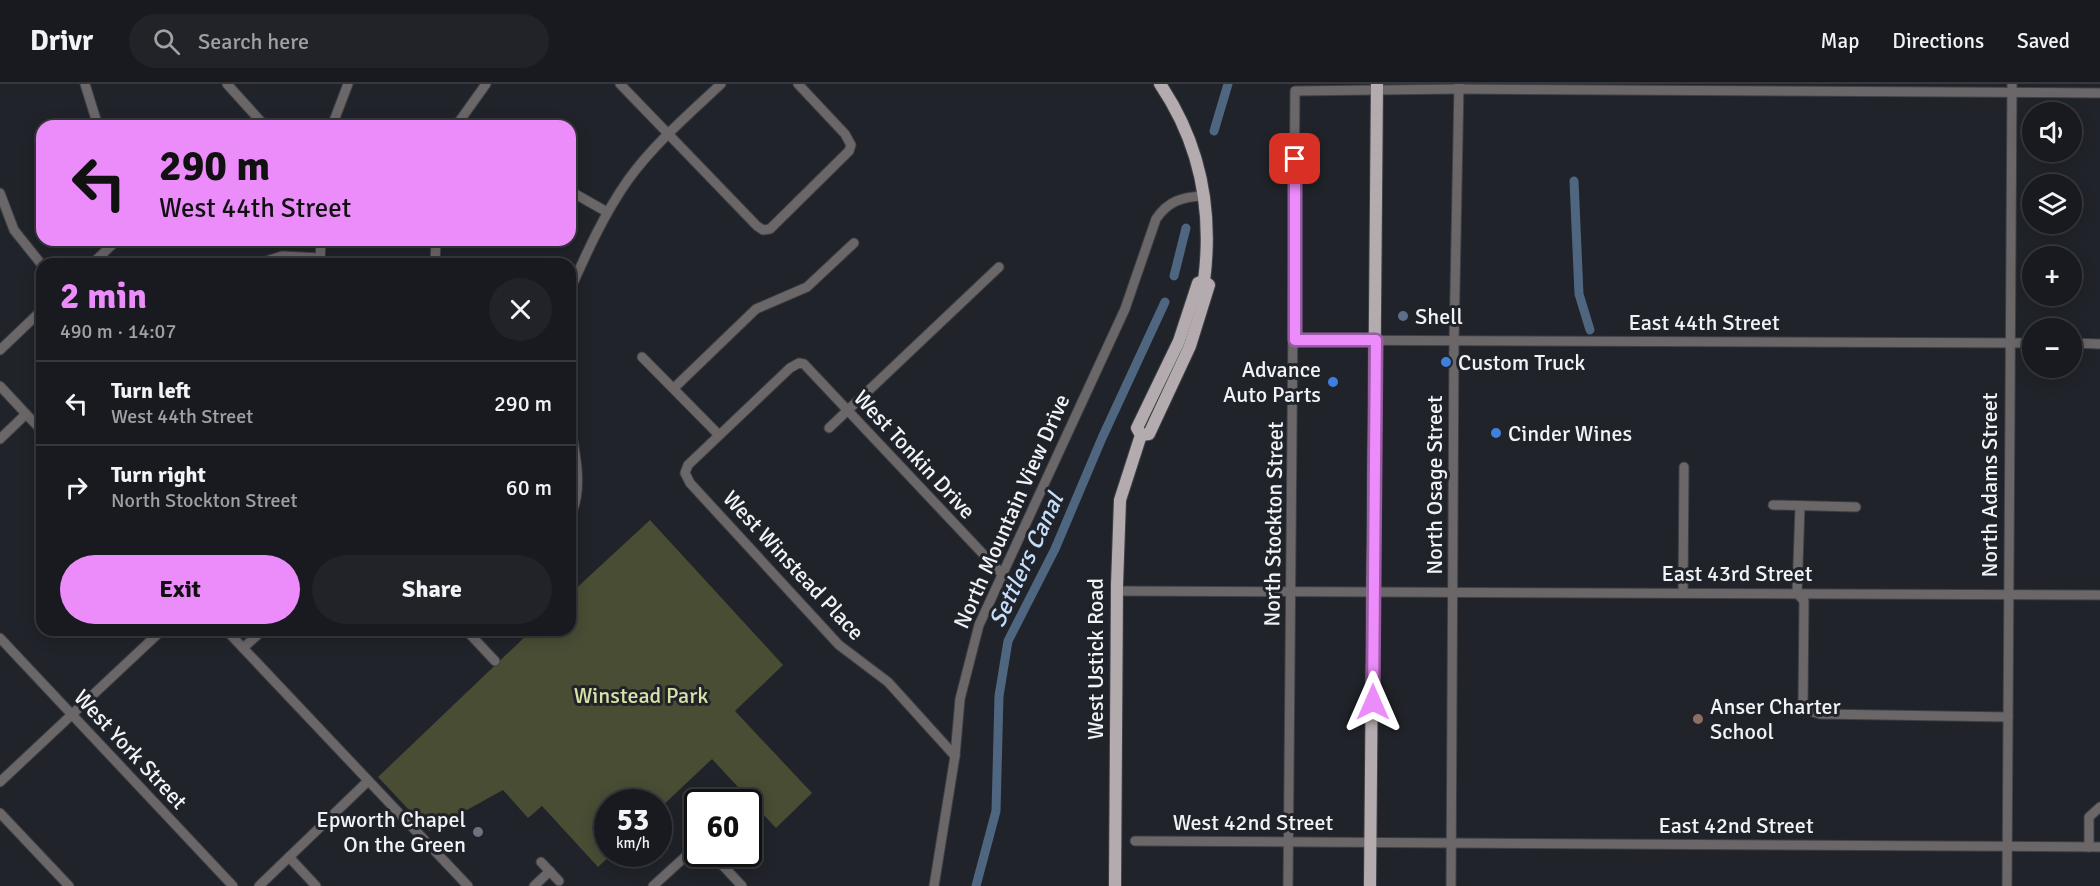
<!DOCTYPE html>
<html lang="en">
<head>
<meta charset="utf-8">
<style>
  body { margin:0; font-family:Signika,sans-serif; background:#212328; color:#f1f3f6; height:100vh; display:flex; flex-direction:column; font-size:22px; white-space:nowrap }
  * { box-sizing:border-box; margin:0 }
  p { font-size:20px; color:#9fa1a4 }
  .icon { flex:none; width:33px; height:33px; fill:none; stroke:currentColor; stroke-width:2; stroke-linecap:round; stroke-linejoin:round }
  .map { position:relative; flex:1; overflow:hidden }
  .side { position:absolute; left:36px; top:174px; width:540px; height:378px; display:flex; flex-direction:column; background:#181a1f; border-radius:18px; box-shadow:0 3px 15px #0003,0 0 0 2px #36383d }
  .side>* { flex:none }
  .hud { position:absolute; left:36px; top:36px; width:540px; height:126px; border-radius:18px; box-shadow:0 3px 15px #0003,0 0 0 2px #36383d; background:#ec8cfb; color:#111; overflow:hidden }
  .buttons { position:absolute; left:2022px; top:18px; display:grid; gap:12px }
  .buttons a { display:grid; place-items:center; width:60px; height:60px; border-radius:50%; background:#181a1f; box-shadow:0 3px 15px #0003,0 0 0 2px #36383d; font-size:30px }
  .speed { position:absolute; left:594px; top:705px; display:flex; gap:12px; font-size:30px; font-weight:700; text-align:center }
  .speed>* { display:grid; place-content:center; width:78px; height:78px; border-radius:50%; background:#181a1f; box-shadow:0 3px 15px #0003,0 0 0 2px #36383d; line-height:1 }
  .speed small { font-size:15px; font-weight:400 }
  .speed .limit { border:3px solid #111; border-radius:9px; background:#fff; color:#111 }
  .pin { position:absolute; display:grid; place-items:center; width:51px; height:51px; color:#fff; margin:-26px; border-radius:12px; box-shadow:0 3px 9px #0006 }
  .me { position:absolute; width:66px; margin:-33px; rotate:0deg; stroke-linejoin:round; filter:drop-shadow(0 0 4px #0008) }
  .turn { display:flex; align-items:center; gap:21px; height:126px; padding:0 24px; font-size:27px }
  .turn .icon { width:78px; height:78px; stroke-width:2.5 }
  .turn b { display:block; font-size:42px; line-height:51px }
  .round { display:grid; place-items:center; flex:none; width:63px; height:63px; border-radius:32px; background:#212328 }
  .overview { display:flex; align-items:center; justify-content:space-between; height:102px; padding:0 24px }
  h1 { font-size:36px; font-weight:800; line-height:45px; color:#ec8cfb }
  .primary-button { display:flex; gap:12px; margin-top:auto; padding:12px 24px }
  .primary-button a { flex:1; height:69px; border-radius:36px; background:#ec8cfb; color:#111; font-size:24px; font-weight:800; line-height:69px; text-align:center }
  .primary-button a+a { background:#212328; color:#f1f3f6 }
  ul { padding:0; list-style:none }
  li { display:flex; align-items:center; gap:18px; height:84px; padding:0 24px; border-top:2px solid #36383d }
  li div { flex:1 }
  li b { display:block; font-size:22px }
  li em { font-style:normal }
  header { display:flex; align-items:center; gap:36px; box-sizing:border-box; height:84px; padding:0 30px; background:#181a1f; border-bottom:2px solid #36383d }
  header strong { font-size:28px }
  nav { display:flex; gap:33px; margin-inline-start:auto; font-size:21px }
  .search { width:420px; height:54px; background:#212328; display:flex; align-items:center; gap:15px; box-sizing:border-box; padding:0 21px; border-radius:33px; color:#9fa1a4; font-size:22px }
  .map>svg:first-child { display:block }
  .green { fill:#484d34 }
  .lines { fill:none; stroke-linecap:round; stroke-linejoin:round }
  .canal { stroke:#4f6680; stroke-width:9 }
  .minor-casing { stroke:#3d4046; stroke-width:11 }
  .major-casing { stroke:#3d4046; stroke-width:14 }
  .minor { stroke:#6b6768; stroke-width:9 }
  .major { stroke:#b4abae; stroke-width:12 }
  .route-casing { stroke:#995ba3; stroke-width:15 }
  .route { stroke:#ec8cfb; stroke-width:10 }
  .service-dot { fill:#5c6f8a; stroke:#202329; stroke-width:2 }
  .shop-dot { fill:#3f7fe0; stroke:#202329; stroke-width:2 }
  .education-dot { fill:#8d6e63; stroke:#202329; stroke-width:2 }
  .worship-dot { fill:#6b7280; stroke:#202329; stroke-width:2 }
  .labels { text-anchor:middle; stroke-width:6; stroke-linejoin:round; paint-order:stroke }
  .poi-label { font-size:22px; fill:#f0f3f7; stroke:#202329; text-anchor:start }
  .street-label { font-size:22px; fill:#f0f3f7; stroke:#202329 }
  .park-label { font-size:22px; fill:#d7e3a6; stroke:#202329 }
  .water-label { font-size:24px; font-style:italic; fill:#c5defb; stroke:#202329 }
</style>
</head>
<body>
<header>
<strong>Drivr</strong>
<div class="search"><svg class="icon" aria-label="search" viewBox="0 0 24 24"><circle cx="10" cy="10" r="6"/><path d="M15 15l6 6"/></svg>Search here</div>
<nav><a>Map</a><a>Directions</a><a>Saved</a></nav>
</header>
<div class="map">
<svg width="2100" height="802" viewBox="0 0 2100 802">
  <rect width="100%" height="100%" fill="#202329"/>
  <path class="green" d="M650,436l133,145 -48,46 77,82 -36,35 -64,-69 -53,50 -1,-7h-50v52h4l-14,13 -56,-61 -14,12 -25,-28 -74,41 -51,-54 154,-147h38v-36z"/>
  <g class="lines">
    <g class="canal">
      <path d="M1214,47l14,-47"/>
      <path d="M1574,97l5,113 11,36"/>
      <path d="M1174,192l12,-48"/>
      <path d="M976,802l20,-75 3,-115 9,-55 47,-92 47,-111 63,-136"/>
    </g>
    <defs>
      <g id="minor">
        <path d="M85,0l13,42"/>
        <path d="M227,0l38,42"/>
        <path d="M620,0l137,142 6,4 7,-1 79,-78 2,-6 -6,-11 -47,-50"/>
        <path d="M332,42l16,-42"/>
        <path d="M456,42l30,-42"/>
        <path d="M570,107l37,21"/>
        <path d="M0,109l14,37 28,35"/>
        <path d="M320,178l1,-22"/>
        <path d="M92,180l25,-24"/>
        <path d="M257,180l25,-8 39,2"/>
        <path d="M435,180l1,-24"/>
        <path d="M570,206c17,-38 34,-76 58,-110 26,-36 61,-66 93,-96"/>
        <path d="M1295,256l737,3"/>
        <path d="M2072,259l28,1"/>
        <path d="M0,266l42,-40"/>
        <path d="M642,273l77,78"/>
        <path d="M0,302l42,45"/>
        <path d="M674,304l82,-79 51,-22 47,-44"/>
        <path d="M570,341c5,26 14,66 0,91"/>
        <path d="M829,344l170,-161"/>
        <path d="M0,355l26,-25"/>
        <path d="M1773,421l83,2"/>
        <path d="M1800,422l-3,87 7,8 -1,101 3,8 14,4 188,3"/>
        <path d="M1117,507l983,4"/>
        <path d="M1683,508l1,-125"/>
        <path d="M226,546l242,256"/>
        <path d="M466,546l29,31"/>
        <path d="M0,554l233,248"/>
        <path d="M243,564l20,-18"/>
        <path d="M955,672l-67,-74 -49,-37 -149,-162 -5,-10 3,-8 102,-97 9,-5 5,1 197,209"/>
        <path d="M0,698l162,-152"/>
        <path d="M0,729l69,73"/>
        <path d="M1135,757l965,6"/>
        <path d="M2089,763v-30l11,-10"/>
        <path d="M712,770l30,32"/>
        <path d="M289,773l27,29"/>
        <path d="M541,778l18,19"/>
        <path d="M259,802l109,-105"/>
        <path d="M534,802l16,-15"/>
        <path d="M653,802l34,-31 11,-6"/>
        <path d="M934,802l21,-130 5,-57 19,-74 146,-316 31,-90c12,-18 26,-22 47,-23"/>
        <path d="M1288,802l7,-795 164,-2 641,4"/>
        <path d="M1451,802l3,-545 5,-257"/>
        <path d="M2007,802l5,-802"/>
      </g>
      <g id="major">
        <path d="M1141,351l8,-1 41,-88 19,-61 -5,-4c9,-70 -4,-138 -44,-197"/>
        <path d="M1115,802l2,-301 3,-85 21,-65 -4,-7 42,-87 19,-58 6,-2"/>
        <path d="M1370,802l7,-802"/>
      </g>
    </defs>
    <use href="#minor" class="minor-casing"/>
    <use href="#major" class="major-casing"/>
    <use href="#minor" class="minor"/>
    <use href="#major" class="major"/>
  </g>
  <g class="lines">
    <defs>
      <path id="route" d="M1295,75v181h81l-3,362"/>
    </defs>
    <use href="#route" class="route-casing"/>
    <use href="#route" class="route"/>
  </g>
  <circle class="service-dot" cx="1403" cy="232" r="6"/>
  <g class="shop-dot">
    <circle cx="1446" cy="278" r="6"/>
    <circle cx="1333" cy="298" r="6"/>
    <circle cx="1496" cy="349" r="6"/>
  </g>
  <circle class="education-dot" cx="1698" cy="635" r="6"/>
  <circle class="worship-dot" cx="478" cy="748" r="6"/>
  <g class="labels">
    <g class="poi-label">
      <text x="1415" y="240">Shell</text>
      <text x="1458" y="286">Custom Truck</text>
      <text x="1321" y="293" text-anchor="end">Advance<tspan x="1321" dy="25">Auto Parts</tspan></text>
      <text x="1508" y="357">Cinder Wines</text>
      <text x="1710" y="630">Anser Charter<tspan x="1710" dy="25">School</tspan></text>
      <text x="466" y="743" text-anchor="end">Epworth Chapel<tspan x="466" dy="25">On the Green</tspan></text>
    </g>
    <g class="street-label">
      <text x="1704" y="246">East 44th Street</text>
      <text transform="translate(915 370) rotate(47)" y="8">West Tonkin Drive</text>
      <text transform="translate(1434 401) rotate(-90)" y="8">North Osage Street</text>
      <text transform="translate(1989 401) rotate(-90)" y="8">North Adams Street</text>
      <text transform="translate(1011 427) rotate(-66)" y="8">North Mountain View Drive</text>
      <text transform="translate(1273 440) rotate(-89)" y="8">North Stockton Street</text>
      <text transform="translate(794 481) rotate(47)" y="8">West Winstead Place</text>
      <text x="1737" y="497">East 43rd Street</text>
      <text transform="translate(1095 575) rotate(-90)" y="8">West Ustick Road</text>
      <text transform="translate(131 665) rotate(47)" y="8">West York Street</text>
      <text x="1253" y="746">West 42nd Street</text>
      <text x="1736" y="749">East 42nd Street</text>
    </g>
    <g class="park-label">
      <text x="641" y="619">Winstead Park</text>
    </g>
    <g class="water-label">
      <text transform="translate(1026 476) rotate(-65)" y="8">Settlers Canal</text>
    </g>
  </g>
</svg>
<div class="buttons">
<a><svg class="icon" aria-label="sound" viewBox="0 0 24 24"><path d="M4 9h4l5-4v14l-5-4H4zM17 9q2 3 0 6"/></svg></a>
<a><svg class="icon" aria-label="layers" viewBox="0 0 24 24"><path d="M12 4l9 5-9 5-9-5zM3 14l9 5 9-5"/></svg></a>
<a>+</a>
<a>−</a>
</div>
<div class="speed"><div>53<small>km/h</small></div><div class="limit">60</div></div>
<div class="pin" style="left:1295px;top:75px;background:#d93025"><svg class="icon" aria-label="arrive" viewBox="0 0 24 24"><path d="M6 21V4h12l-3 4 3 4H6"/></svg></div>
<svg class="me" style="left:1373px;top:618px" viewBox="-20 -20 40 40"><path d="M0-17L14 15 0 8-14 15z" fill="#ec8cfb" stroke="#fff" stroke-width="4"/></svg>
<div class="hud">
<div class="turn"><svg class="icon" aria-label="left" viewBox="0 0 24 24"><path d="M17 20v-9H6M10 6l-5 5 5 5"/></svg><div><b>290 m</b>West 44th Street</div></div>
</div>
<section class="side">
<div class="overview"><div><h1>2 min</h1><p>490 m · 14:07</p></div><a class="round"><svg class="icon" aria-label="close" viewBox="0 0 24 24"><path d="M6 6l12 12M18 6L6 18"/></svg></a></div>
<ul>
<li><svg class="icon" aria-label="left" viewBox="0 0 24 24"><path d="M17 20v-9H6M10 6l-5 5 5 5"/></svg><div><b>Turn left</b><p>West 44th Street</p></div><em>290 m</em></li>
<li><svg class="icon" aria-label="right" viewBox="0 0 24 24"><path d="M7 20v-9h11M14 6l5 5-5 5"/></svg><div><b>Turn right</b><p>North Stockton Street</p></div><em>60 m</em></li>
</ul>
<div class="primary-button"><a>Exit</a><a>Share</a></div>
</section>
</div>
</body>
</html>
